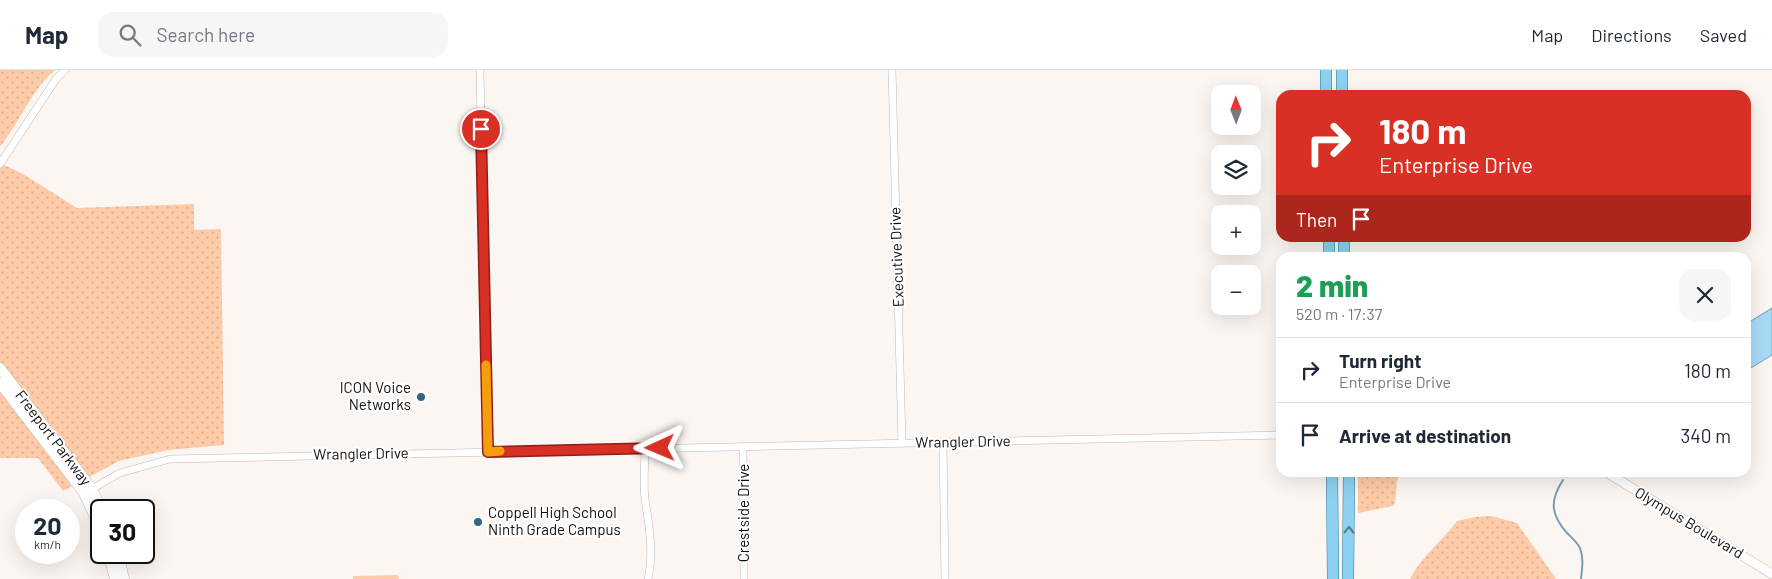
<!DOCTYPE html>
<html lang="en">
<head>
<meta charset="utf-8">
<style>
  body { margin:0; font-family:Barlow,sans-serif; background:#f6f6f7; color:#1f2937; height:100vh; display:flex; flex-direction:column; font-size:19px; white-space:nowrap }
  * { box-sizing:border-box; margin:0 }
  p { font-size:16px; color:#747a83 }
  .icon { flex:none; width:28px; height:28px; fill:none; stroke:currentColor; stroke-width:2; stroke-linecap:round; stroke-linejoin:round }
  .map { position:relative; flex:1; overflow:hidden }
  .side { position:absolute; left:1276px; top:182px; width:475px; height:225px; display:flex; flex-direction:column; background:#fff; border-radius:15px; box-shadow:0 5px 20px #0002 }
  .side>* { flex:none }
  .guide { position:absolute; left:1276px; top:20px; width:475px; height:152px; border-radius:15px; box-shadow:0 5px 20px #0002; background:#d93025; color:#fff; overflow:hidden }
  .needle { width:32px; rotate:359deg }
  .fabs { position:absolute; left:1211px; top:15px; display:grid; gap:10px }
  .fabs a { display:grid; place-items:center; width:50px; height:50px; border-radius:10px; background:#fff; box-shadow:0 5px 20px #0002; font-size:25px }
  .speed { position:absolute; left:15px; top:429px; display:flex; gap:10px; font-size:25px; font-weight:700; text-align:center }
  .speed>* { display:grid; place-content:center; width:65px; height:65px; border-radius:50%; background:#fff; box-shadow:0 5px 20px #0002; line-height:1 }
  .speed small { font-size:12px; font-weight:400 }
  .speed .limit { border:2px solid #111; border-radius:8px; background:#fff; color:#111 }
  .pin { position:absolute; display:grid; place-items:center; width:42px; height:42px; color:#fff; margin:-21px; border:2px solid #fff; border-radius:50%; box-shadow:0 1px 5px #0007 }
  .me { position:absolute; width:55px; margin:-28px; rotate:269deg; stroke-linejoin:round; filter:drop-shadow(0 0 4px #0008) }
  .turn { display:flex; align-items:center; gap:18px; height:105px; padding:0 20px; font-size:22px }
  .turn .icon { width:65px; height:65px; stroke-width:2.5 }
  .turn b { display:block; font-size:35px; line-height:42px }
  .then { display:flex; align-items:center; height:48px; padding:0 20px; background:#0003; gap:10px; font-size:19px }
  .round { display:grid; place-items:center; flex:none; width:52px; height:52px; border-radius:15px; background:#f6f6f7 }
  .headline { display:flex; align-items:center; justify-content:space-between; height:85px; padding:0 20px }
  h1 { font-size:30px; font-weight:800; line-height:38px; color:#1e9e55 }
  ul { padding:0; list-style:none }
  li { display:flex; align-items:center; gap:15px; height:65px; padding:0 20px; border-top:1px solid #e0e1e3 }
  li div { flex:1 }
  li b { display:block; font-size:19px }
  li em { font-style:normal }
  header { display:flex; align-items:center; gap:30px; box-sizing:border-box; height:70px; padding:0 25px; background:#fff; border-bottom:1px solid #e0e1e3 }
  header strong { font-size:24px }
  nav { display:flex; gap:28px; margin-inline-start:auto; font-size:18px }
  .search { width:350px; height:45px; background:#f6f6f7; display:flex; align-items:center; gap:12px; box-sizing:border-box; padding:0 18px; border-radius:15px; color:#747a83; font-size:19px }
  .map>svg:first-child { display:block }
  .grass { fill:url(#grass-dots) }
  .pitch { fill:#fecba8 }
  .water { fill:#a8daf7; stroke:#7a9db1 }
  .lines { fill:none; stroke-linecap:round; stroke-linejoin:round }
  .stream { stroke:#7a9db1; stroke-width:2 }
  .minor-casing { stroke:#beb8b4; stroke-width:8 }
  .tertiary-casing { stroke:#beb8b4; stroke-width:10 }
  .secondary-casing { stroke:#beb8b4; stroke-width:11 }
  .primary-casing { stroke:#2f799d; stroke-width:12 }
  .minor { stroke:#fff; stroke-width:7 }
  .tertiary { stroke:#fff; stroke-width:9 }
  .secondary { stroke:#fff; stroke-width:10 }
  .primary { stroke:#8cd1f2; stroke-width:11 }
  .oneway { stroke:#54798b }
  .route-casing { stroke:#8d1f18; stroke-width:12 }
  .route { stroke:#d93025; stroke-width:9 }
  .slow { stroke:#f59e0b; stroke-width:9 }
  .poi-dot { fill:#326783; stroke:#fff; stroke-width:2 }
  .labels { text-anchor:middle; stroke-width:4; stroke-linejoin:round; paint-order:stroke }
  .street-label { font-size:15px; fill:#100e0d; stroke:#fff }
  .poi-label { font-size:15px; fill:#100e0d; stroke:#fff; text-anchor:end }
</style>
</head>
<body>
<header>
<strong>Map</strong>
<div class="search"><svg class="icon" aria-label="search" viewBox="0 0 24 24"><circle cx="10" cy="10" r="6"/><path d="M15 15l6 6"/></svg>Search here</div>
<nav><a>Map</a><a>Directions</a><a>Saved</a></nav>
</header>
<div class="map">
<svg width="1772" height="509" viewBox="0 0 1772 509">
  <defs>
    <pattern id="grass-dots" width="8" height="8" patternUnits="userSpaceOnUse" patternTransform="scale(1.25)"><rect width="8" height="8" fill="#fecba8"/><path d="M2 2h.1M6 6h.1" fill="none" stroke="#d9ad8f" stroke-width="1.8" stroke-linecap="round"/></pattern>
  </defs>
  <rect width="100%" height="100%" fill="#fcf6f2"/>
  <g class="grass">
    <path d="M0,0h55c-22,18 -36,53 -55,77z"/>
    <path d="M0,93l23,11 54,34 117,-4v26l27,-1 3,216 -56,5 -49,11 -56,30 -25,-33h-38z"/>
    <path d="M1358,403h40l-3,30 -2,3 -35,7z"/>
    <path d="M1491,446l26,7 39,56h-146c11,-22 32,-38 47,-58l18,-4z"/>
  </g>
  <path class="pitch" d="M398,505l1,4h-46v-3z"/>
  <path class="water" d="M1772,238v47l-26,16v-47z"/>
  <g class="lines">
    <path class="stream" d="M1563,410c-13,20 -13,34 4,53 4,4 10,9 13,15 4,11 2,20 1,31"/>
    <defs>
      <g id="minor">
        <path d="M480,0l8,382"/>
        <path d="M892,0l10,373"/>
        <path d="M0,94l56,-85 9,-9"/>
        <path d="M943,372l2,137"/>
        <path d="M743,376l1,133"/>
        <path d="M645,378c0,17 -2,34 0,51 4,26 9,53 3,80"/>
        <path d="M88,421l32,-18 50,-14 1111,-24"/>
      </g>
      <path id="tertiary" d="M1606,402l166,102"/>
      <g id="secondary">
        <path d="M0,298l92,121 10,21"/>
        <path d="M0,313l84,110 17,37"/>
        <path d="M108,482l7,27"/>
        <path d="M118,482l6,27"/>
      </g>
      <g id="primary">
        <path d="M1326,0v25"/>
        <path d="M1342,0v25"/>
        <path d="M1329,168v20"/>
        <path d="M1344,168v20"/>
        <path d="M1332,402l1,107"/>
        <path d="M1348,509l1,-107"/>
      </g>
    </defs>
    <use href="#minor" class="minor-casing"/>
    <use href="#tertiary" class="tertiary-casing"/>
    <use href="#secondary" class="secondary-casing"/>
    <use href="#primary" class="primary-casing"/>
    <use href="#minor" class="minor"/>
    <use href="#tertiary" class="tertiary"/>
    <use href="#secondary" class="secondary"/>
    <use href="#primary" class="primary"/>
  </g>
  <defs><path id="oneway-chevron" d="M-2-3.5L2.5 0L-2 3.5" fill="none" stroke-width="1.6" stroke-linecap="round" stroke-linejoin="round" transform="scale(1.25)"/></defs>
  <use class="oneway" href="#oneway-chevron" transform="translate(1349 460) rotate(-88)"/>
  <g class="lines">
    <defs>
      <path id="route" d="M481,59l7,323 172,-4"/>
    </defs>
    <use href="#route" class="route-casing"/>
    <use href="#route" class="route"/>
    <path class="slow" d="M486,295l2,87 12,-1"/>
  </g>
  <g class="poi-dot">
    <circle cx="421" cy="327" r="5"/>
    <circle cx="478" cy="452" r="5"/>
  </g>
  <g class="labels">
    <g class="street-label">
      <text transform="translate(897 187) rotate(-92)" y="5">Executive Drive</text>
      <text transform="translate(53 368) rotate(53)" y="5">Freeport Parkway</text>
      <text transform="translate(963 372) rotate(-1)" y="5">Wrangler Drive</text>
      <text transform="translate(361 384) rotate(-1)" y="5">Wrangler Drive</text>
      <text transform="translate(744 443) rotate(-90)" y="5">Crestside Drive</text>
      <text transform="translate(1689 453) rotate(31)" y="5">Olympus Boulevard</text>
    </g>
    <g class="poi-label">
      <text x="411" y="323">ICON Voice<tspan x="411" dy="17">Networks</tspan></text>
      <text x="488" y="448" text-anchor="start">Coppell High School<tspan x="488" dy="17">Ninth Grade Campus</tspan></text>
    </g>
  </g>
</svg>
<div class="fabs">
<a><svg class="needle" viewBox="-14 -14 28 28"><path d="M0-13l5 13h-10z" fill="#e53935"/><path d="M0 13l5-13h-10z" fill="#747a83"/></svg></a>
<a><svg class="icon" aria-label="layers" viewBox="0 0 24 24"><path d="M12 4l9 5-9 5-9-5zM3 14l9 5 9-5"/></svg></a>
<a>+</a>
<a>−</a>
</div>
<div class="speed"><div>20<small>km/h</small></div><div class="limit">30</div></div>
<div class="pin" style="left:481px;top:59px;background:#d93025"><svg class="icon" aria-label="arrive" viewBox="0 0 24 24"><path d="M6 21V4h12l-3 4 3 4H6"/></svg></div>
<svg class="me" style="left:660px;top:378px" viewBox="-20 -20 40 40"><path d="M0-17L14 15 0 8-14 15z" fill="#d93025" stroke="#fff" stroke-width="4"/></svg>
<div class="guide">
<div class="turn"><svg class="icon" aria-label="right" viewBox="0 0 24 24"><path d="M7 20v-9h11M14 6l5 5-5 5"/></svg><div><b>180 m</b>Enterprise Drive</div></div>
<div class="then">Then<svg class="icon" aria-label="arrive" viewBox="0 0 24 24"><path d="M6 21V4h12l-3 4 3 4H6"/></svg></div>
</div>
<section class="side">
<div class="headline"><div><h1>2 min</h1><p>520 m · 17:37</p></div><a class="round"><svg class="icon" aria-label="close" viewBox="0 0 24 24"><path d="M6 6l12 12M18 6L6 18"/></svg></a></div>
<ul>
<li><svg class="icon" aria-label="right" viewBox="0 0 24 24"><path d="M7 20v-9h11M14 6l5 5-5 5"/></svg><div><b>Turn right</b><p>Enterprise Drive</p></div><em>180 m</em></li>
<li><svg class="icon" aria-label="arrive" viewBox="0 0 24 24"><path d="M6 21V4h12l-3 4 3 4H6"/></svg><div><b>Arrive at destination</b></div><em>340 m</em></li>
</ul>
</section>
</div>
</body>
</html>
